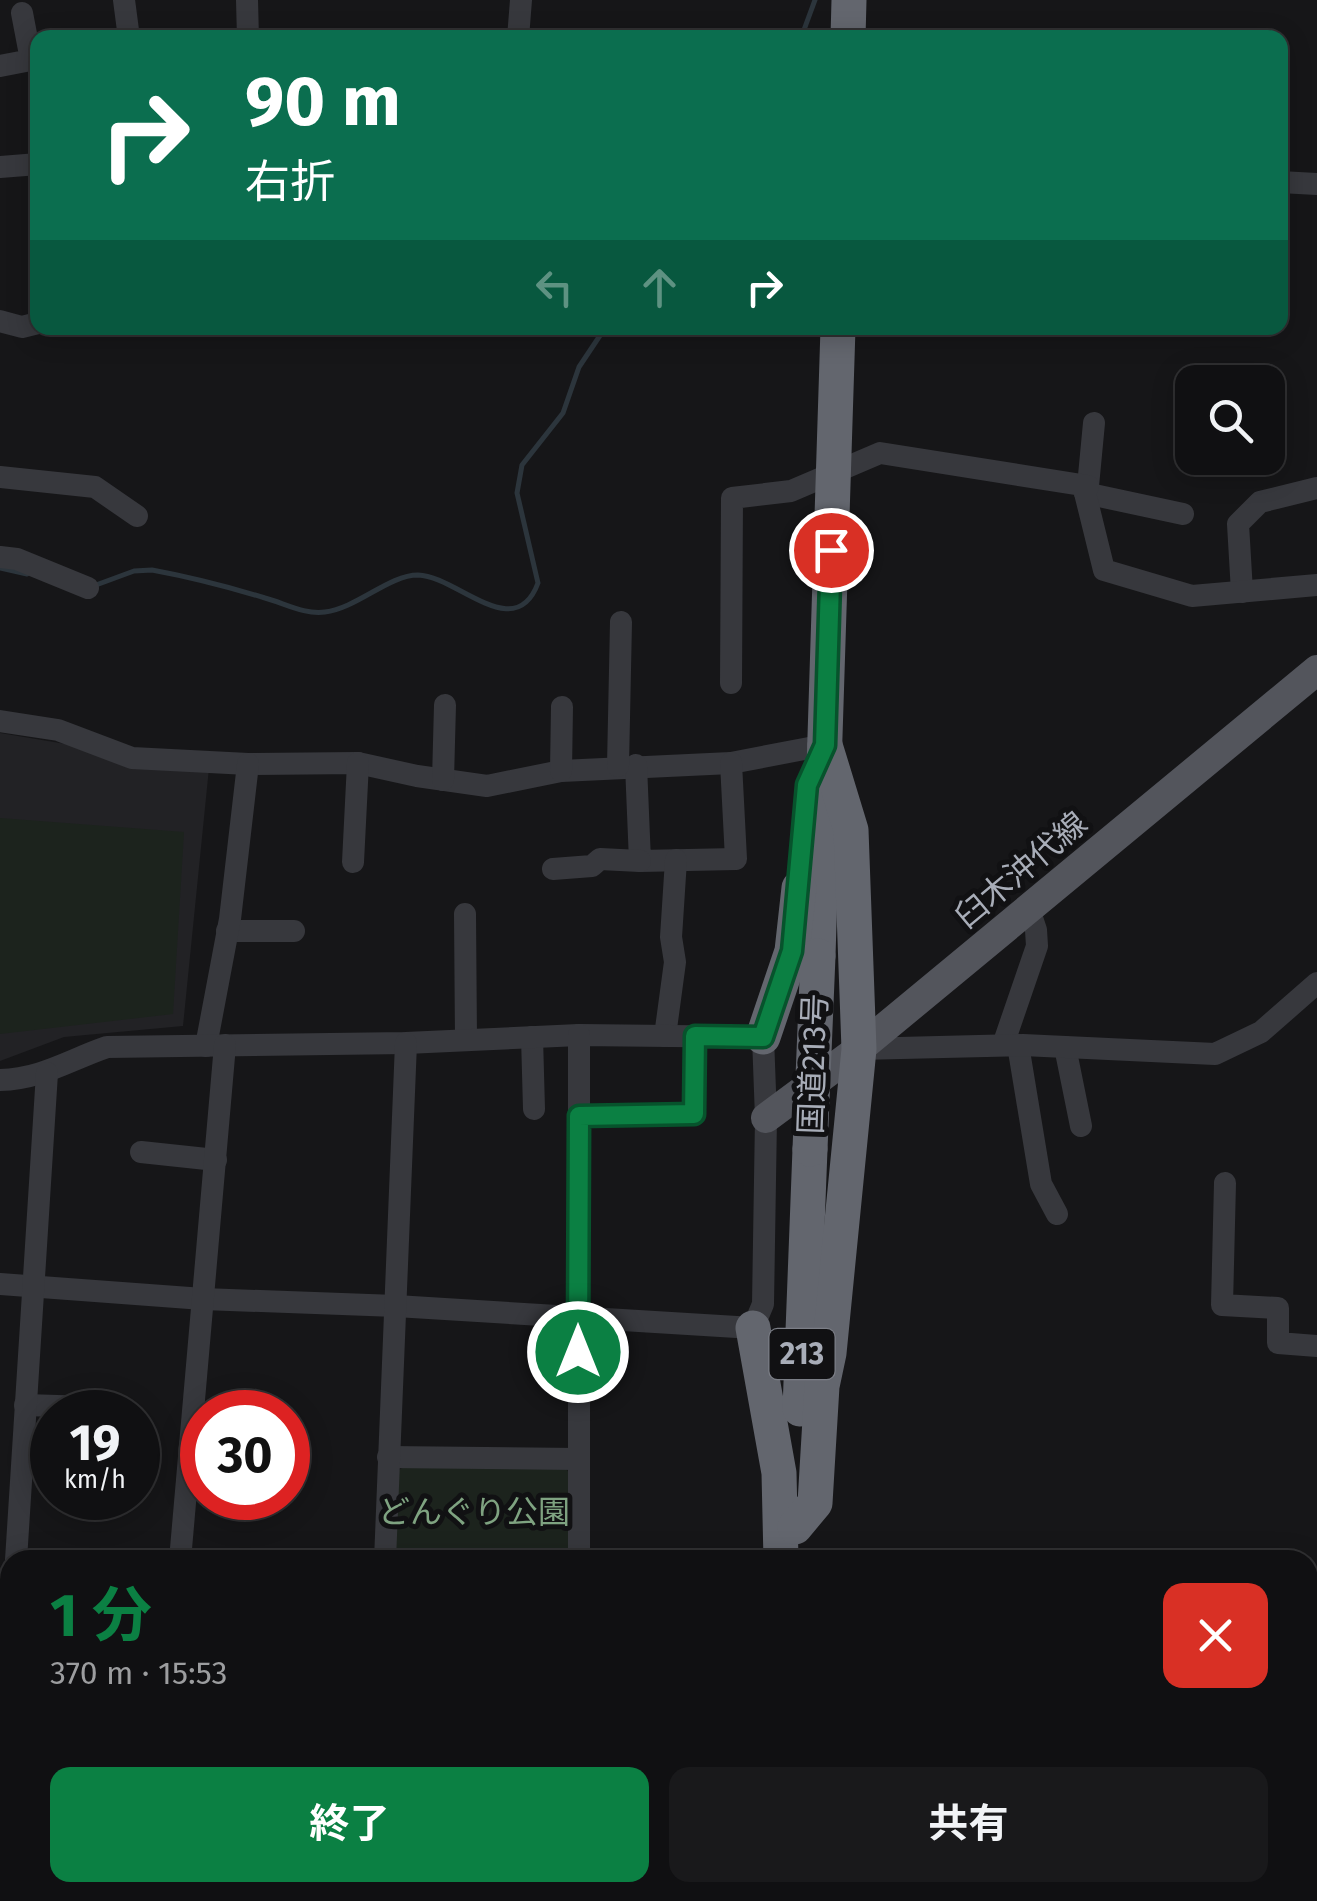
<!DOCTYPE html>
<html lang="ja">
<head>
<meta charset="utf-8">
<style>
  body { margin:0; font-family:"Fira Sans","Noto Sans JP",sans-serif; background:#19191b; color:#f1f3f6; height:100vh; display:flex; flex-direction:column; font-size:38px; white-space:nowrap }
  * { box-sizing:border-box; margin:0 }
  p { font-size:32px; color:#9c9d9f }
  .icon { flex:none; width:55px; height:55px; fill:none; stroke:currentColor; stroke-width:2; stroke-linecap:round; stroke-linejoin:round }
  .map { position:relative; flex:1; overflow:hidden }
  .details { position:absolute; left:0px; top:1550px; width:1318px; height:352px; display:flex; flex-direction:column; background:#101012; border-radius:30px 30px 0 0; box-shadow:0 5px 25px #0003,0 0 0 2px #303032 }
  .details>* { flex:none }
  .top-card { position:absolute; left:30px; top:30px; width:1258px; height:305px; border-radius:20px; box-shadow:0 5px 25px #0003,0 0 0 2px #303032; background:#0b6e4f; color:#fff; overflow:hidden }
  .controls { position:absolute; left:1175px; top:365px; display:grid; gap:20px }
  .controls a { display:grid; place-items:center; width:110px; height:110px; border-radius:20px; background:#101012; box-shadow:0 5px 25px #0003,0 0 0 2px #303032; font-size:50px }
  .speed { position:absolute; left:30px; top:1390px; display:flex; gap:20px; font-size:50px; font-weight:700; text-align:center }
  .speed>* { display:grid; place-content:center; width:130px; height:130px; border-radius:50%; background:#101012; box-shadow:0 5px 25px #0003,0 0 0 2px #303032; line-height:1 }
  .speed small { font-size:25px; font-weight:400 }
  .speed .limit { border:15px solid #d22; background:#fff; color:#111 }
  .pin { position:absolute; display:grid; place-items:center; width:85px; height:85px; color:#fff; margin:-42px; border:5px solid #fff; border-radius:50%; box-shadow:0 2px 10px #0007 }
  .me { position:absolute; width:110px; margin:-55px; rotate:0deg; stroke-linejoin:round; filter:drop-shadow(0 0 8px #0008) }
  .turn { display:flex; align-items:center; gap:35px; height:210px; padding:0 50px; font-size:45px }
  .turn .icon { width:130px; height:130px; stroke-width:2.5 }
  .turn b { display:block; font-size:70px; line-height:85px }
  .lanes { display:flex; align-items:center; height:95px; padding:0 50px; background:#0003; justify-content:center; gap:50px; direction:ltr }
  .lanes .off { opacity:.35 }
  .round { display:grid; place-items:center; flex:none; width:105px; height:105px; border-radius:20px; background:#19191b }
  .headline { display:flex; align-items:center; justify-content:space-between; height:170px; padding:0 50px }
  h1 { font-size:60px; font-weight:700; line-height:75px; color:#0b8043 }
  .primary-button { display:flex; gap:20px; margin-top:auto; padding:20px 50px }
  .primary-button a { flex:1; height:115px; border-radius:20px; background:#0b8043; color:#fff; font-size:40px; font-weight:700; line-height:115px; text-align:center }
  .primary-button a+a { background:#19191b; color:#f1f3f6 }
  .map>svg:first-child { display:block }
  .built { fill:#222225 }
  .green { fill:#1c231d }
  .lines { fill:none; stroke-linecap:round; stroke-linejoin:round }
  .stream { stroke:#2c353c; stroke-width:5 }
  .minor { stroke:#37383d; stroke-width:22 }
  .major { stroke:#53555c; stroke-width:30 }
  .highway { stroke:#63666e; stroke-width:35 }
  .highway-bridge { stroke:#63666e; stroke-width:35 }
  .route-casing { stroke:#07532c; stroke-width:25 }
  .route { stroke:#0b8043; stroke-width:18 }
  .labels { text-anchor:middle; stroke-width:10; stroke-linejoin:round; paint-order:stroke }
  .shield { fill:#111113; stroke:#7b7e86; stroke-width:2.5 }
  .shield-label { font-size:30px; font-weight:bold; fill:#a8adb8 }
  .street-label { font-size:32px; fill:#a8adb8; stroke:#111113 }
  .park-label { font-size:32px; fill:#7fa381; stroke:#111113 }
</style>
</head>
<body>
<div class="map">
<svg width="1317" height="1901" viewBox="0 0 1317 1901">
  <rect width="100%" height="100%" fill="#161618"/>
  <path class="built" d="M0,733l209,35 -26,258 -119,11 -64,24z"/>
  <g class="green">
    <path d="M0,818l184,14 -11,182 -173,20z"/>
    <path d="M410,1462l155,6 10,11v81h-182l2,-87z"/>
  </g>
  <g class="lines">
    <g class="stream">
      <path d="M801,38l14,-38"/>
      <path d="M0,568l27,6"/>
      <path d="M96,585l38,-14 18,-1c38,7 77,17 113,28 19,5 40,17 60,14 32,-4 64,-37 93,-37 39,1 97,70 120,8l-21,-90 5,-28 41,-52 16,-46 26,-39"/>
    </g>
    <g class="minor">
      <path d="M124,0l5,38"/>
      <path d="M247,0l1,38"/>
      <path d="M518,38l3,-38"/>
      <path d="M0,66l31,-6 -9,-47"/>
      <path d="M0,167l38,-3"/>
      <path d="M1280,182l37,2"/>
      <path d="M0,321l22,6 16,-4"/>
      <path d="M0,477l95,10 42,29"/>
      <path d="M1088,486l6,-63"/>
      <path d="M1085,493l98,21"/>
      <path d="M0,557l17,2 71,29"/>
      <path d="M1242,592l-4,-68 22,-22 57,-14"/>
      <path d="M731,683l1,-185 59,-7 89,-38 208,33 -3,7 19,77 88,26 125,-11"/>
      <path d="M0,721l58,9 74,28 116,6 110,-1 59,13 70,10 74,-15 170,-8 94,-18"/>
      <path d="M636,765l4,96 96,-2 -5,-96"/>
      <path d="M618,766l3,-144"/>
      <path d="M561,771l1,-64"/>
      <path d="M443,780l2,-75"/>
      <path d="M353,862l5,-99"/>
      <path d="M553,869l39,-3 8,-7 40,2"/>
      <path d="M465,914l1,126"/>
      <path d="M227,931h67"/>
      <path d="M665,1036l10,-74 -4,-25 5,-77"/>
      <path d="M532,1037l2,72"/>
      <path d="M1003,1045l34,-99 -1,-16 -7,-21"/>
      <path d="M1018,1045l23,139 16,30"/>
      <path d="M206,1046l24,-127 18,-155"/>
      <path d="M1065,1047l16,79"/>
      <path d="M859,1049l164,-4 192,9 46,-22 56,-49"/>
      <path d="M0,1080c41,-1 69,-20 107,-33l299,-4 173,-8 184,2 3,81 -3,186 -10,24 -357,-22 -193,-7 -203,-15"/>
      <path d="M579,1116l115,-2 1,-78"/>
      <path d="M141,1152l75,8"/>
      <path d="M1225,1183l-3,122 56,3v35l39,3"/>
      <path d="M25,1405l65,2"/>
      <path d="M388,1457l190,2"/>
      <path d="M16,1560l31,-487"/>
      <path d="M180,1560l45,-515"/>
      <path d="M385,1560l21,-517"/>
      <path d="M579,1560v-525"/>
      <path d="M0,1613h10"/>
      <path d="M0,1772l10,-125"/>
      <path d="M1308,1866h9"/>
      <path d="M588,1899l26,2"/>
      <path d="M146,1901l1,-9"/>
      <path d="M1072,1901l15,-9"/>
    </g>
    <path class="major" d="M766,1118l93,-69 458,-379"/>
    <g class="highway">
      <path d="M848,38l1,-38"/>
      <path d="M818,956l20,-628"/>
      <path d="M763,1037l29,-86 7,-63"/>
      <path d="M753,1328l26,145 2,87"/>
      <path d="M800,1409l10,-260"/>
      <path d="M795,1527l20,-24 7,-117 7,-33 30,-304 -8,-219 -26,-85"/>
      <path d="M773,1901v-9"/>
    </g>
    <path class="highway-bridge" d="M810,1149l8,-193"/>
  </g>
  <g class="lines">
    <defs>
      <path id="route" d="M578,1352l1,-236 115,-2 1,-78 68,1 29,-86 15,-166 18,-40 6,-195"/>
    </defs>
    <use href="#route" class="route-casing"/>
    <use href="#route" class="route"/>
  </g>
  <g class="labels">
    <rect class="shield" x="769.5" y="1329" width="65" height="50" rx="8"/>
    <g class="shield-label">
      <text x="802" y="1364">213</text>
    </g>
    <g class="street-label">
      <text transform="translate(1021 870) rotate(-40)" y="11">臼木沖代線</text>
      <text transform="translate(813 1064) rotate(-88)" y="11">国道213号</text>
    </g>
    <g class="park-label">
      <text x="474" y="1523">どんぐり公園</text>
    </g>
  </g>
</svg>
<div class="controls">
<a><svg class="icon" aria-label="search" viewBox="0 0 24 24"><circle cx="10" cy="10" r="6"/><path d="M15 15l6 6"/></svg></a>
</div>
<div class="speed"><div>19<small>km/h</small></div><div class="limit">30</div></div>
<div class="pin" style="left:831px;top:550px;background:#d93025"><svg class="icon" aria-label="arrive" viewBox="0 0 24 24"><path d="M6 21V4h12l-3 4 3 4H6"/></svg></div>
<svg class="me" style="left:578px;top:1352px" viewBox="-20 -20 40 40"><circle r="17" fill="#0b8043" stroke="#fff" stroke-width="3"/><path d="M0-11L8 9 0 5-8 9z" fill="#fff"/></svg>
<div class="top-card">
<div class="turn"><svg class="icon" aria-label="right" viewBox="0 0 24 24"><path d="M7 20v-9h11M14 6l5 5-5 5"/></svg><div><b>90 m</b>右折</div></div>
<div class="lanes"><svg class="icon off" aria-label="left" viewBox="0 0 24 24"><path d="M17 20v-9H6M10 6l-5 5 5 5"/></svg><svg class="icon off" aria-label="ahead" viewBox="0 0 24 24"><path d="M12 20V5M6 11l6-6 6 6"/></svg><svg class="icon" aria-label="right" viewBox="0 0 24 24"><path d="M7 20v-9h11M14 6l5 5-5 5"/></svg></div>
</div>
<section class="details">
<div class="headline"><div><h1>1 分</h1><p>370 m · 15:53</p></div><a class="round" style="background:#d93025;color:#fff"><svg class="icon" aria-label="close" viewBox="0 0 24 24"><path d="M6 6l12 12M18 6L6 18"/></svg></a></div>
<div class="primary-button"><a>終了</a><a>共有</a></div>
</section>
</div>
</body>
</html>
